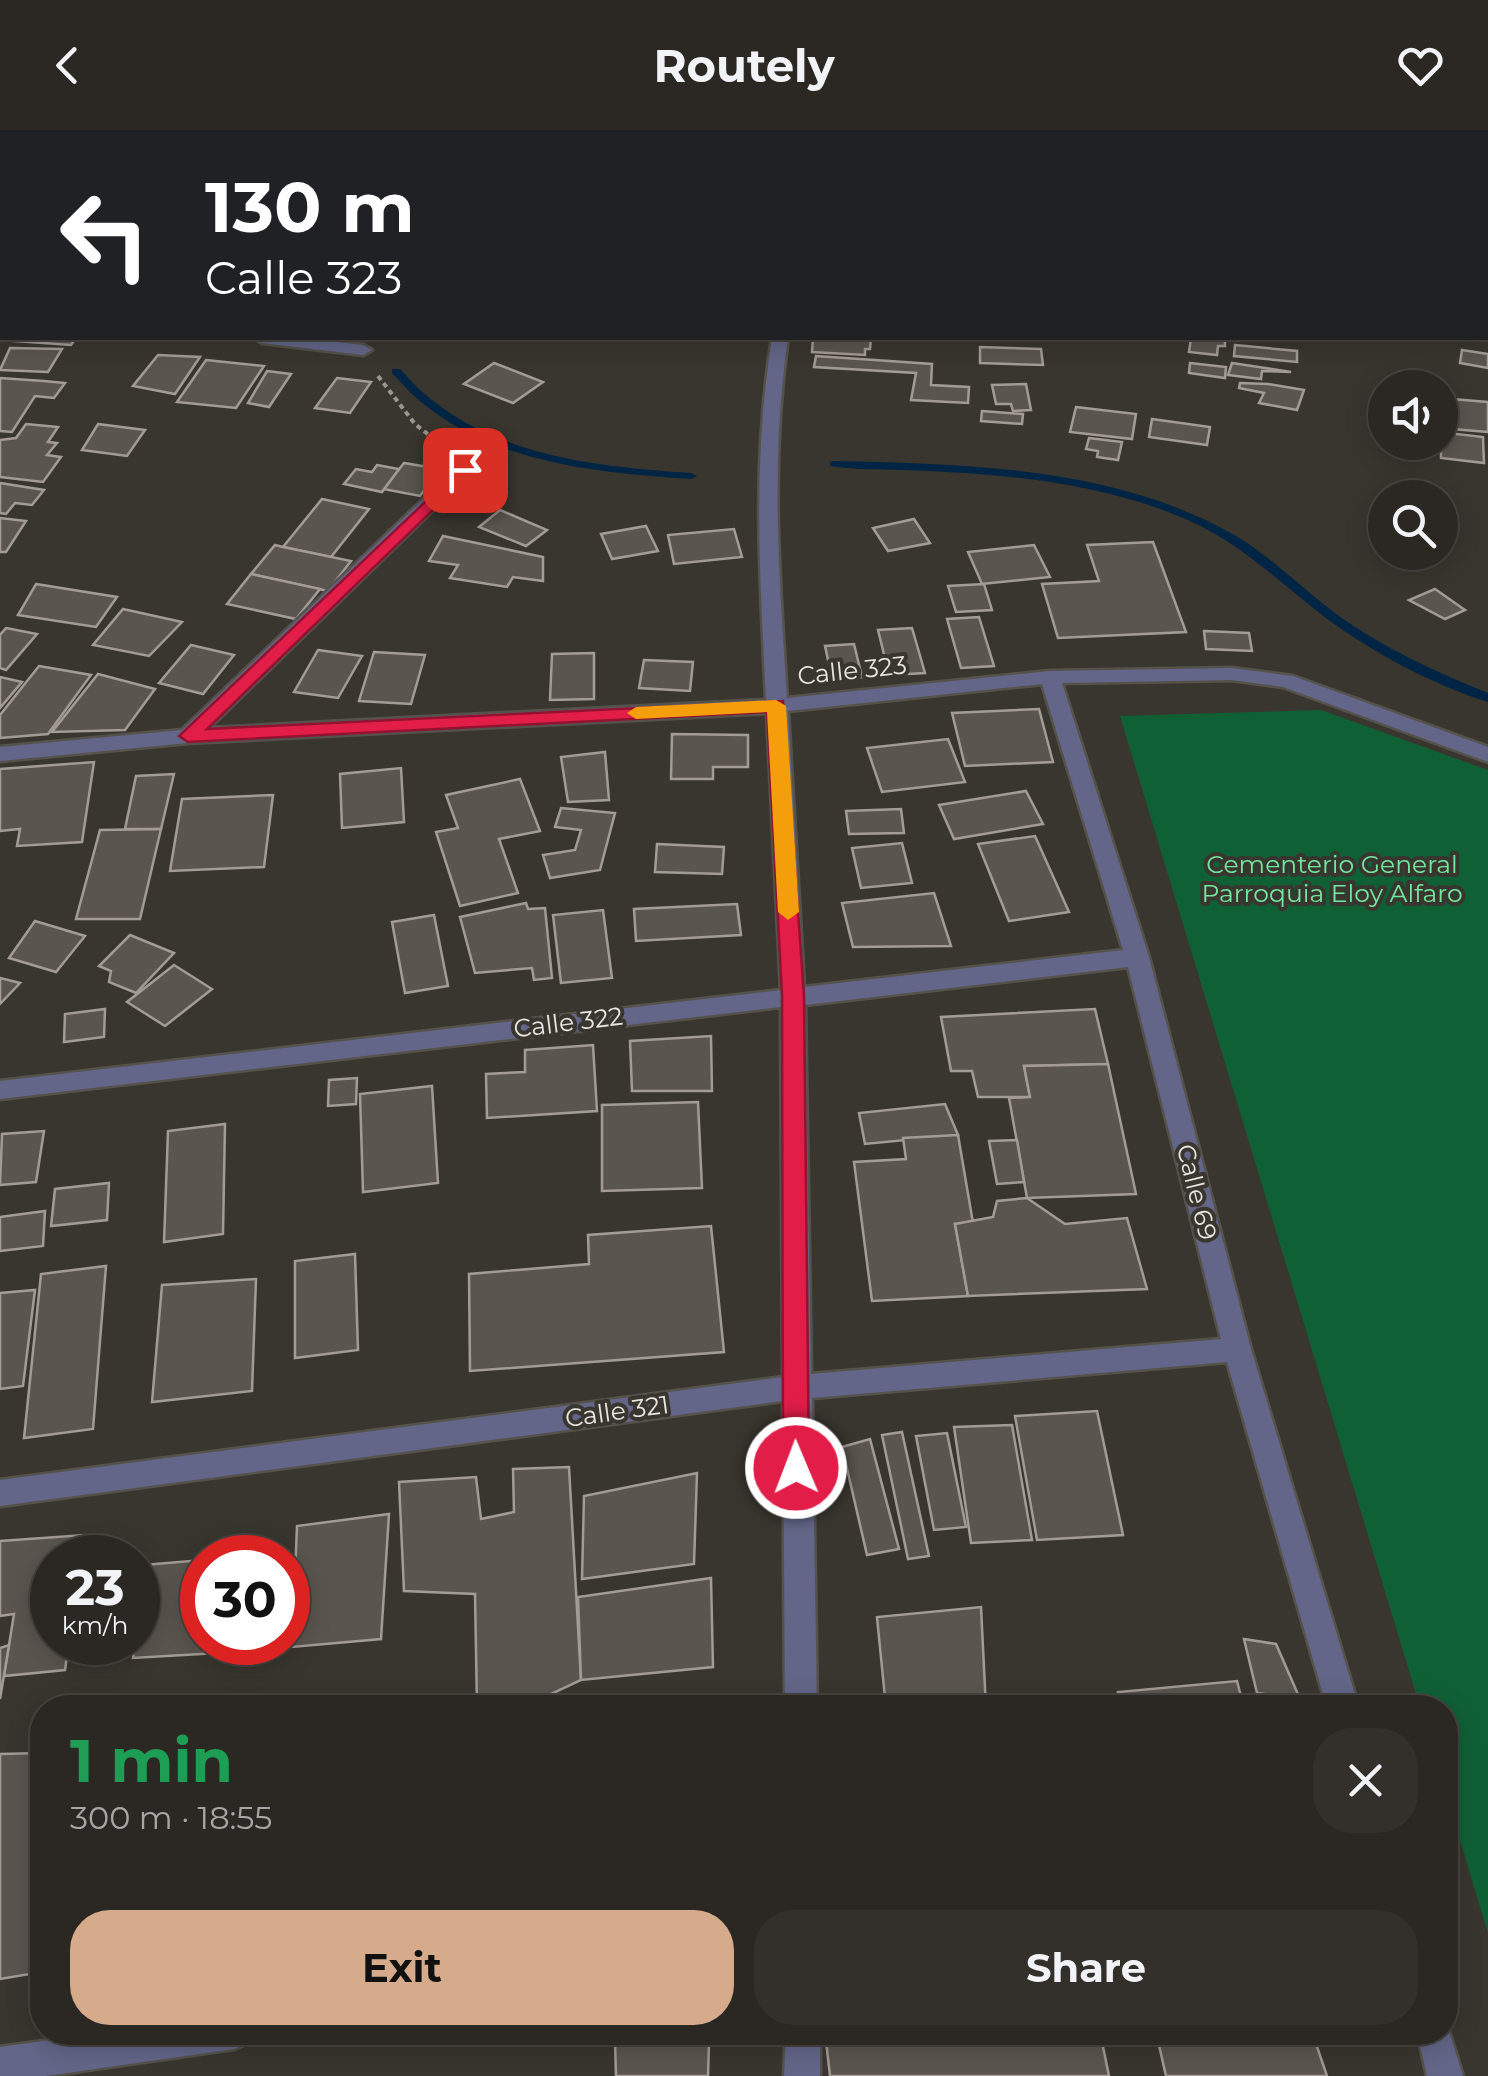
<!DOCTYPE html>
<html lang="en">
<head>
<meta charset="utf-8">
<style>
  body { margin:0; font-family:Montserrat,sans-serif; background:#33302b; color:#f1f3f6; height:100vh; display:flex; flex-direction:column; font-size:38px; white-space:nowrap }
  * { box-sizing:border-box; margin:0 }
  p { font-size:32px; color:#a6a6a6 }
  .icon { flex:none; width:55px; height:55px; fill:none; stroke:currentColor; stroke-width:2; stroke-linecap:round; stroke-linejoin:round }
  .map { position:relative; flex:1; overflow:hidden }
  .drawer { position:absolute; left:30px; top:1565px; width:1428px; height:350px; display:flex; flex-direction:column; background:#2b2823; border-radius:40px; box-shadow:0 5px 25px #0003,0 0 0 2px #474441 }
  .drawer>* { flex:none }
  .hud { position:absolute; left:0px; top:0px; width:1490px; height:210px; box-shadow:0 5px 25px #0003,0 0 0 2px #474441; background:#202124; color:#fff; overflow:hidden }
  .controls { position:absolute; left:1368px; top:240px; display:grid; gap:20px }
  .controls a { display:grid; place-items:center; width:90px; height:90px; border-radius:50%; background:#2b2823; box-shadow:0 5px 25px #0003,0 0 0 2px #474441; font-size:50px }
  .speed { position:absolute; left:30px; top:1405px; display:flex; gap:20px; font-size:50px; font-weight:700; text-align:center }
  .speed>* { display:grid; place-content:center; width:130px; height:130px; border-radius:50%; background:#2b2823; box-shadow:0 5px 25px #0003,0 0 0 2px #474441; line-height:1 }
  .speed small { font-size:25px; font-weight:400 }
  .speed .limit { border:15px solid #d22; background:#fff; color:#111 }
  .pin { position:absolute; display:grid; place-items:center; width:85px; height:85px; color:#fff; margin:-42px; border-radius:20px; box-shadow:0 5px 15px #0006 }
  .me { position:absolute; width:110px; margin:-55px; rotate:359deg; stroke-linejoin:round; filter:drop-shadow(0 0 8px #0008) }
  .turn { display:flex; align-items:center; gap:35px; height:210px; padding:0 40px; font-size:45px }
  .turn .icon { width:130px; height:130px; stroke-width:2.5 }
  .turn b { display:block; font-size:70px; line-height:85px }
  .round { display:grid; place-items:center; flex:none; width:105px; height:105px; border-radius:40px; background:#33302b }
  .headline { display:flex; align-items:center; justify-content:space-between; height:170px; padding:0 40px }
  h1 { font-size:60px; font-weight:700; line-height:75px; color:#1e9e55 }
  .primary-button { display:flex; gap:20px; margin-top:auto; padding:20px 40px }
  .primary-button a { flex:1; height:115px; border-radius:40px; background:#d6ab8b; color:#111; font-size:40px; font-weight:700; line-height:115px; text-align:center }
  .primary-button a+a { background:#33302b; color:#f1f3f6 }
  header { display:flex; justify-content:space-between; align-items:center; height:130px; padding:0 40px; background:#2b2823; font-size:45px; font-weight:700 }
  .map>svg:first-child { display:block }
  .green { fill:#106036 }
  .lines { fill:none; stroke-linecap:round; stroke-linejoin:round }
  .stream { fill:#002443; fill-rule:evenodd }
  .building { fill:#5b554f; stroke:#a39b96; stroke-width:2.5 }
  .minor-casing { stroke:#55524c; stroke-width:5 }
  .path { stroke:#999691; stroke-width:4; stroke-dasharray:5 4; stroke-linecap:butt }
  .minor { fill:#636688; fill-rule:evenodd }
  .route { fill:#e11d48; stroke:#92132f; stroke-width:2.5 }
  .slow { fill:#f59e0b }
  .labels { text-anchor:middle; stroke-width:8; stroke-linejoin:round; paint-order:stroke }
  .street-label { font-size:25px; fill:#e8e6e2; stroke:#39362f }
  .park-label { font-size:25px; fill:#72e79f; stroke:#39362f }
</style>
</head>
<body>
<header><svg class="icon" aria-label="back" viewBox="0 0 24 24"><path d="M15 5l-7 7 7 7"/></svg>Routely<svg class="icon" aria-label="heart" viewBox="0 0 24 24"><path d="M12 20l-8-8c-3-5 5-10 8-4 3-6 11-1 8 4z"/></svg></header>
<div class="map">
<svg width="1488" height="1946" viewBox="0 0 1488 1946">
  <rect width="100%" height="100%" fill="#39362f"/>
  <path class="green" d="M1321,580l167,60v1163l-43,-142v-83l-25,-1 -300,-991z"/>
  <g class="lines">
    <g class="stream">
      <path d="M392,239h8c9,9 17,19 27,27 72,61 174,71 264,77l6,3 -6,3c-92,-6 -198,-16 -271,-78 -10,-8 -19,-19 -28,-28z"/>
      <path d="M834,331c135,3 282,6 402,75 37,22 68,55 103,80 46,33 97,56 149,77v9c-57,-18 -114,-49 -162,-84 -45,-34 -84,-74 -136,-97 -80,-36 -174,-46 -261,-50 -33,-2 -67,0 -99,-5v-4z"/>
    </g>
  </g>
  <g class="building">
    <path d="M17,208h59l-5,7 -57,-4z"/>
    <path d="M813,208h58l-1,11h-5v6l-53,-3z"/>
    <path d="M1191,208h34v8h-7l-1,9 -28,-3z"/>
    <path d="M1235,215l62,6v11l-63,-6z"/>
    <path d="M980,217l61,2 2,16 -63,-2z"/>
    <path d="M10,218l52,1 -14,23 -48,-2z"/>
    <path d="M1462,220l26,4v14l-28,-5z"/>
    <path d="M158,225l42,2 -25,37 -42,-8z"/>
    <path d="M816,226l116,8 -1,21 38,2 -1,16 -57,-3 5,-27 -102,-6z"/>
    <path d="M206,230l58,6 -28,42 -59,-6z"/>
    <path d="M494,233l49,19 -30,21 -49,-19z"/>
    <path d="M1190,233l36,4 -1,11 -36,-5z"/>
    <path d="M1232,233l59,9 -29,-1 -1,8 -33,-4z"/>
    <path d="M267,241l24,3 -22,33 -21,-4z"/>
    <path d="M0,248l44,3 21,2 -11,15 -19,-2 -23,36 -12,-1z"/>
    <path d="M337,248l34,4 -21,31 -35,-5z"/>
    <path d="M1240,253l28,1 36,6 -7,20 -38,-7 5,-10 -25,-5z"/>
    <path d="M1026,254l5,26 -18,1 -2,-7h-15l-4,-19z"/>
    <path d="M1440,268l48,4v30l-48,-4z"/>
    <path d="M1076,277l60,7 -4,25 -62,-7z"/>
    <path d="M982,281l41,3 -1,10 -41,-3z"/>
    <path d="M1152,289l58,8 -3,18 -58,-8z"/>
    <path d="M26,294l32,3 -10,15 9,1 -10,12 14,2 -18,25 -43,-5v-37l16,-2z"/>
    <path d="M98,294l47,6 -18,26 -45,-6z"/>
    <path d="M1440,302l43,5 1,26 -43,-5v-10l-14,-1v-5h13z"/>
    <path d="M1089,308l33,4 -4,18 -21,-3 1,-6 -12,-2z"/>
    <path d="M404,333l36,6 -20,27 -37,-7z"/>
    <path d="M377,335l22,4 -17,23 -38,-8 12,-15 16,3z"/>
    <path d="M0,353l44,7 -12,15 -17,-2 -9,11 -6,-1z"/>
    <path d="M322,369l47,10 -38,48 -48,-10z"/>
    <path d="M500,380l47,20 -21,16 -47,-19z"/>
    <path d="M0,388l26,3 -20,31h-6z"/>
    <path d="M914,389l16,24 -42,8 -15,-23z"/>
    <path d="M646,396l12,25 -46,8 -11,-25z"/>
    <path d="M734,399l8,28 -68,7 -6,-29z"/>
    <path d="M443,406l100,21v24l-30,-4 -6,10 -57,-9 8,-13 -29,-4z"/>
    <path d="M1153,412l33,90 -128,6 -16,-54 57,-3 -12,-36z"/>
    <path d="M275,415l8,2 68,14 -23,30 -77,-17z"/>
    <path d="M1034,415l16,32 -68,7 -14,-32z"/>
    <path d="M251,444l69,15 -24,30 -69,-15z"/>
    <path d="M36,454l81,13 -21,30 -78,-12z"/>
    <path d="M984,454l8,26 -36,2 -8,-26z"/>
    <path d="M1435,459l30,21 -20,9 -36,-19z"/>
    <path d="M123,479l59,13 -33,34 -56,-11z"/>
    <path d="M979,487l15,49 -33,2 -14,-49z"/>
    <path d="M6,498l31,6 -31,36 -6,-2v-33z"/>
    <path d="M912,498l13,45 -36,2 -11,-45z"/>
    <path d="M1204,501l45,2 3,18 -46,-2z"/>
    <path d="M854,514l8,33 -30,2 -7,-33z"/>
    <path d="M191,515l43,10 -31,39 -44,-11z"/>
    <path d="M318,520l44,6 -24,42 -44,-6z"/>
    <path d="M374,522l51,3 -14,49 -52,-3z"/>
    <path d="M594,523v46l-44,1 2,-46z"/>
    <path d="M644,530l49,2 -3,29 -51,-3z"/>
    <path d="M39,536l52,9 -43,59 -48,4v-23z"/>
    <path d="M98,544l57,15 -30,41 -73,2z"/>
    <path d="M0,547l22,5 -22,26z"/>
    <path d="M1039,579l14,53 -88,4 -13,-53z"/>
    <path d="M672,604l76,1v32h-35v12h-42z"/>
    <path d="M948,609l17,43 -83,10 -15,-44z"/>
    <path d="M605,622l4,48 -41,2 -7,-45z"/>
    <path d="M94,632l-12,80 -65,4 3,-17 -20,2v-62z"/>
    <path d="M401,638l3,54 -62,6 -2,-54z"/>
    <path d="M174,644l-13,55h-36l11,-53z"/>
    <path d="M520,649l20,52 -41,8 19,54 -58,13 -24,-74 22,-4 -12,-33z"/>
    <path d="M1026,661l17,33 -89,15 -15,-34z"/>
    <path d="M273,665l-9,72 -94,4 12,-72z"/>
    <path d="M561,678l54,5 -15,57 -50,8 -7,-23 32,-5 6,-20 -26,-3z"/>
    <path d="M901,679l3,24 -55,1 -3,-23z"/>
    <path d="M161,699l-21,90h-64l24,-89z"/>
    <path d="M1035,706l34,76 -60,9 -31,-77z"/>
    <path d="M902,713l10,40 -51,5 -9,-40z"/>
    <path d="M657,714l67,3 -2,27 -67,-2z"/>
    <path d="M934,763l17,53 -98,1 -11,-44z"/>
    <path d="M526,773l2,6 17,-1 7,70 -18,2 -2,-12 -57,5 -15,-56z"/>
    <path d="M737,774l4,31 -105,6 -2,-32z"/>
    <path d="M603,780l9,68 -51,5 -8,-68z"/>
    <path d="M434,785l14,71 -43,7 -13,-71z"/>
    <path d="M35,791l50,15 -29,36 -47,-14z"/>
    <path d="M130,805l44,18 -38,40 -27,-11 2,-11 -12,-5z"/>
    <path d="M174,835l38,24 -47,37 -38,-24z"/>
    <path d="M0,848l20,5 -20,21z"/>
    <path d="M105,879l-1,28 -40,5 1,-28z"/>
    <path d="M1095,879l13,55 -84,2 6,31h-52l-6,-26h-21l-10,-54z"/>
    <path d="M711,906l1,55h-80l-2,-50z"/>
    <path d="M593,915l4,66 -110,7 -1,-44 39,-2v-22z"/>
    <path d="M1108,934l28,130 -109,4 -18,-100 21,-1 -6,-31z"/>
    <path d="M357,948l-1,26 -28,2 1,-26z"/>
    <path d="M432,956l6,97 -75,9 -3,-98z"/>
    <path d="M698,972l4,86 -100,3v-86z"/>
    <path d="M945,974l13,31 -93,9 -6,-31z"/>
    <path d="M225,994l-2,110 -59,8 4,-111z"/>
    <path d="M44,1001l-8,51 -36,3 2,-51z"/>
    <path d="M958,1005l15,88 -18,1 13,72 -96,5 -18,-139 52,-3 -3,-21z"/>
    <path d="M1017,1010l7,42 -27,2 -8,-43z"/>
    <path d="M109,1053l-2,37 -56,6 4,-37z"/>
    <path d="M1027,1068l38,26 62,-6 20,71 -179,7 -13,-72 38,-7 4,-16z"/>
    <path d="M45,1081l-2,35 -43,5v-34z"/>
    <path d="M711,1096l13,126 -254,19 -1,-97 120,-10 -1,-29z"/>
    <path d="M355,1124l3,96 -63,8v-97z"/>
    <path d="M106,1136l-13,163 -69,9 17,-164z"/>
    <path d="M256,1149l-4,112 -100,11 10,-117z"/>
    <path d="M35,1160l-12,96 -23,3v-96z"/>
    <path d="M1097,1281l26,124 -86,5 -22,-124z"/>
    <path d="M1012,1295l20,115 -61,3 -17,-116z"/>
    <path d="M902,1302l27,124 -21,3 -26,-124z"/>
    <path d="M947,1303l19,94 -32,3 -18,-94z"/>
    <path d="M870,1309l29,110 -32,6 -25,-108z"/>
    <path d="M569,1337l12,213 -47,22 1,6h-58l-2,-114 -71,-3 -5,-109 77,-5 5,42 33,-7 -1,-43z"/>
    <path d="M697,1343l-3,91 -112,15 2,-83z"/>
    <path d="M389,1384l-8,125 -89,8 5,-121z"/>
    <path d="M84,1405l-3,23h-29v84h17l-4,28 -61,6 10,-62 -14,2v-75z"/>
    <path d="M202,1430v82h17l-1,11 -85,5 11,-93z"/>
    <path d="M711,1448l2,89 -132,13 -3,-83z"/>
    <path d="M981,1477l5,101h-100l-9,-91z"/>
    <path d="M1244,1509l32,5 24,55 -43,-6z"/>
    <path d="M9,1515l-9,54v-51z"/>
    <path d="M1237,1551l7,27h-123l-3,-16z"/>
    <path d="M271,1570l55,6v2h-56z"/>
    <path d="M42,1623v219l-42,7v-225z"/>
    <path d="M853,1902h247l9,44h-279l-4,-35z"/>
    <path d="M1156,1902h156l15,44h-161z"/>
    <path d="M615,1911l94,2 -1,33h-92z"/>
  </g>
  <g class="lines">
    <defs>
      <g id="minor">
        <rect x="1291" y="0" width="14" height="2"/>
        <path d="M0,40l2,1v9h-2z"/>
        <path d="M254,208h47l62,7 9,5 -9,5 -101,-12z"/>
        <path d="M772,208h16c-18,126 -9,234 -1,360l263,-27 182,-3 61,8 195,71v15l-205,-75 -51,-7 -170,3 87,274 102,392 108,359h-32l-100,-346 -415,36 5,310h-32l-2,-307 -783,105v-26l783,-103 -2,-370 -781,92v-18l781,-91 -14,-277 -579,30 -188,18v-14l182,-17 277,-265h12v8l-262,255 557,-28c-6,-127 -14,-236 6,-362zM1042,554l81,266 -319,37 -16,-276zM1128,837l93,372 -410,35 -6,-369z"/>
        <path d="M1445,1889l18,57h-36l-10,-44h28z"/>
        <path d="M107,1902h144l-5,12 -12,5 -188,27h-46v-29z"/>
        <path d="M786,1902h34v44h-36z"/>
      </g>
    </defs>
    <use href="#minor" class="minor-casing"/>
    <path class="path" d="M378,246l37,48 29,23"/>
    <use href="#minor" class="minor"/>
  </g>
  <path class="route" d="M465,334l6,2v7l-264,256 576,-28 21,294 5,473 -4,8 -9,3 -10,-3 -3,-8 -1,-473 -15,-283 -579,30 -9,-6z"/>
  <path class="slow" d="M776,570l10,6 13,206 -11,8 -10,-8 -11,-200 -131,7 -9,-6 9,-6z"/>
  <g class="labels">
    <g class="street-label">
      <text transform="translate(852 540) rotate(-6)" y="9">Calle 323</text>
      <text transform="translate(568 892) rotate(-7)" y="9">Calle 322</text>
      <text transform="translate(1197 1062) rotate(76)" y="9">Calle 69</text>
      <text transform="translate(617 1281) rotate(-8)" y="9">Calle 321</text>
    </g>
    <g class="park-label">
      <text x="1332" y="743">Cementerio General<tspan x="1332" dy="29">Parroquia Eloy Alfaro</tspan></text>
    </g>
  </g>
</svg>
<div class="controls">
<a><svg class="icon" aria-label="sound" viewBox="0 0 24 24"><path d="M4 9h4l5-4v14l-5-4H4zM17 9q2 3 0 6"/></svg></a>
<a><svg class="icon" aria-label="search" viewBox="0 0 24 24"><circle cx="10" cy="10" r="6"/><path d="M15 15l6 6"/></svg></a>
</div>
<div class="speed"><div>23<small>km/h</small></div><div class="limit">30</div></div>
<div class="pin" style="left:465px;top:340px;background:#d93025"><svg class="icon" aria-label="arrive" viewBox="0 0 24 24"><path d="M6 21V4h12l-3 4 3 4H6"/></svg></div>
<svg class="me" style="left:796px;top:1338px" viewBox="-20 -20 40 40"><circle r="17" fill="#e11d48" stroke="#fff" stroke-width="3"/><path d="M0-11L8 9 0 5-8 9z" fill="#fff"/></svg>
<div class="hud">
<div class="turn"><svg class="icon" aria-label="left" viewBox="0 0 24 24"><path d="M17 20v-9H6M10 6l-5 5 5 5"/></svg><div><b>130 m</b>Calle 323</div></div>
</div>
<section class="drawer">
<div class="headline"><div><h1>1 min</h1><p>300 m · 18:55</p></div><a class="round"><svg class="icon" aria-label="close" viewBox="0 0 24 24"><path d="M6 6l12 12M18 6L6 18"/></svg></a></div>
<div class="primary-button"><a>Exit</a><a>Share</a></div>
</section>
</div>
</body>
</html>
